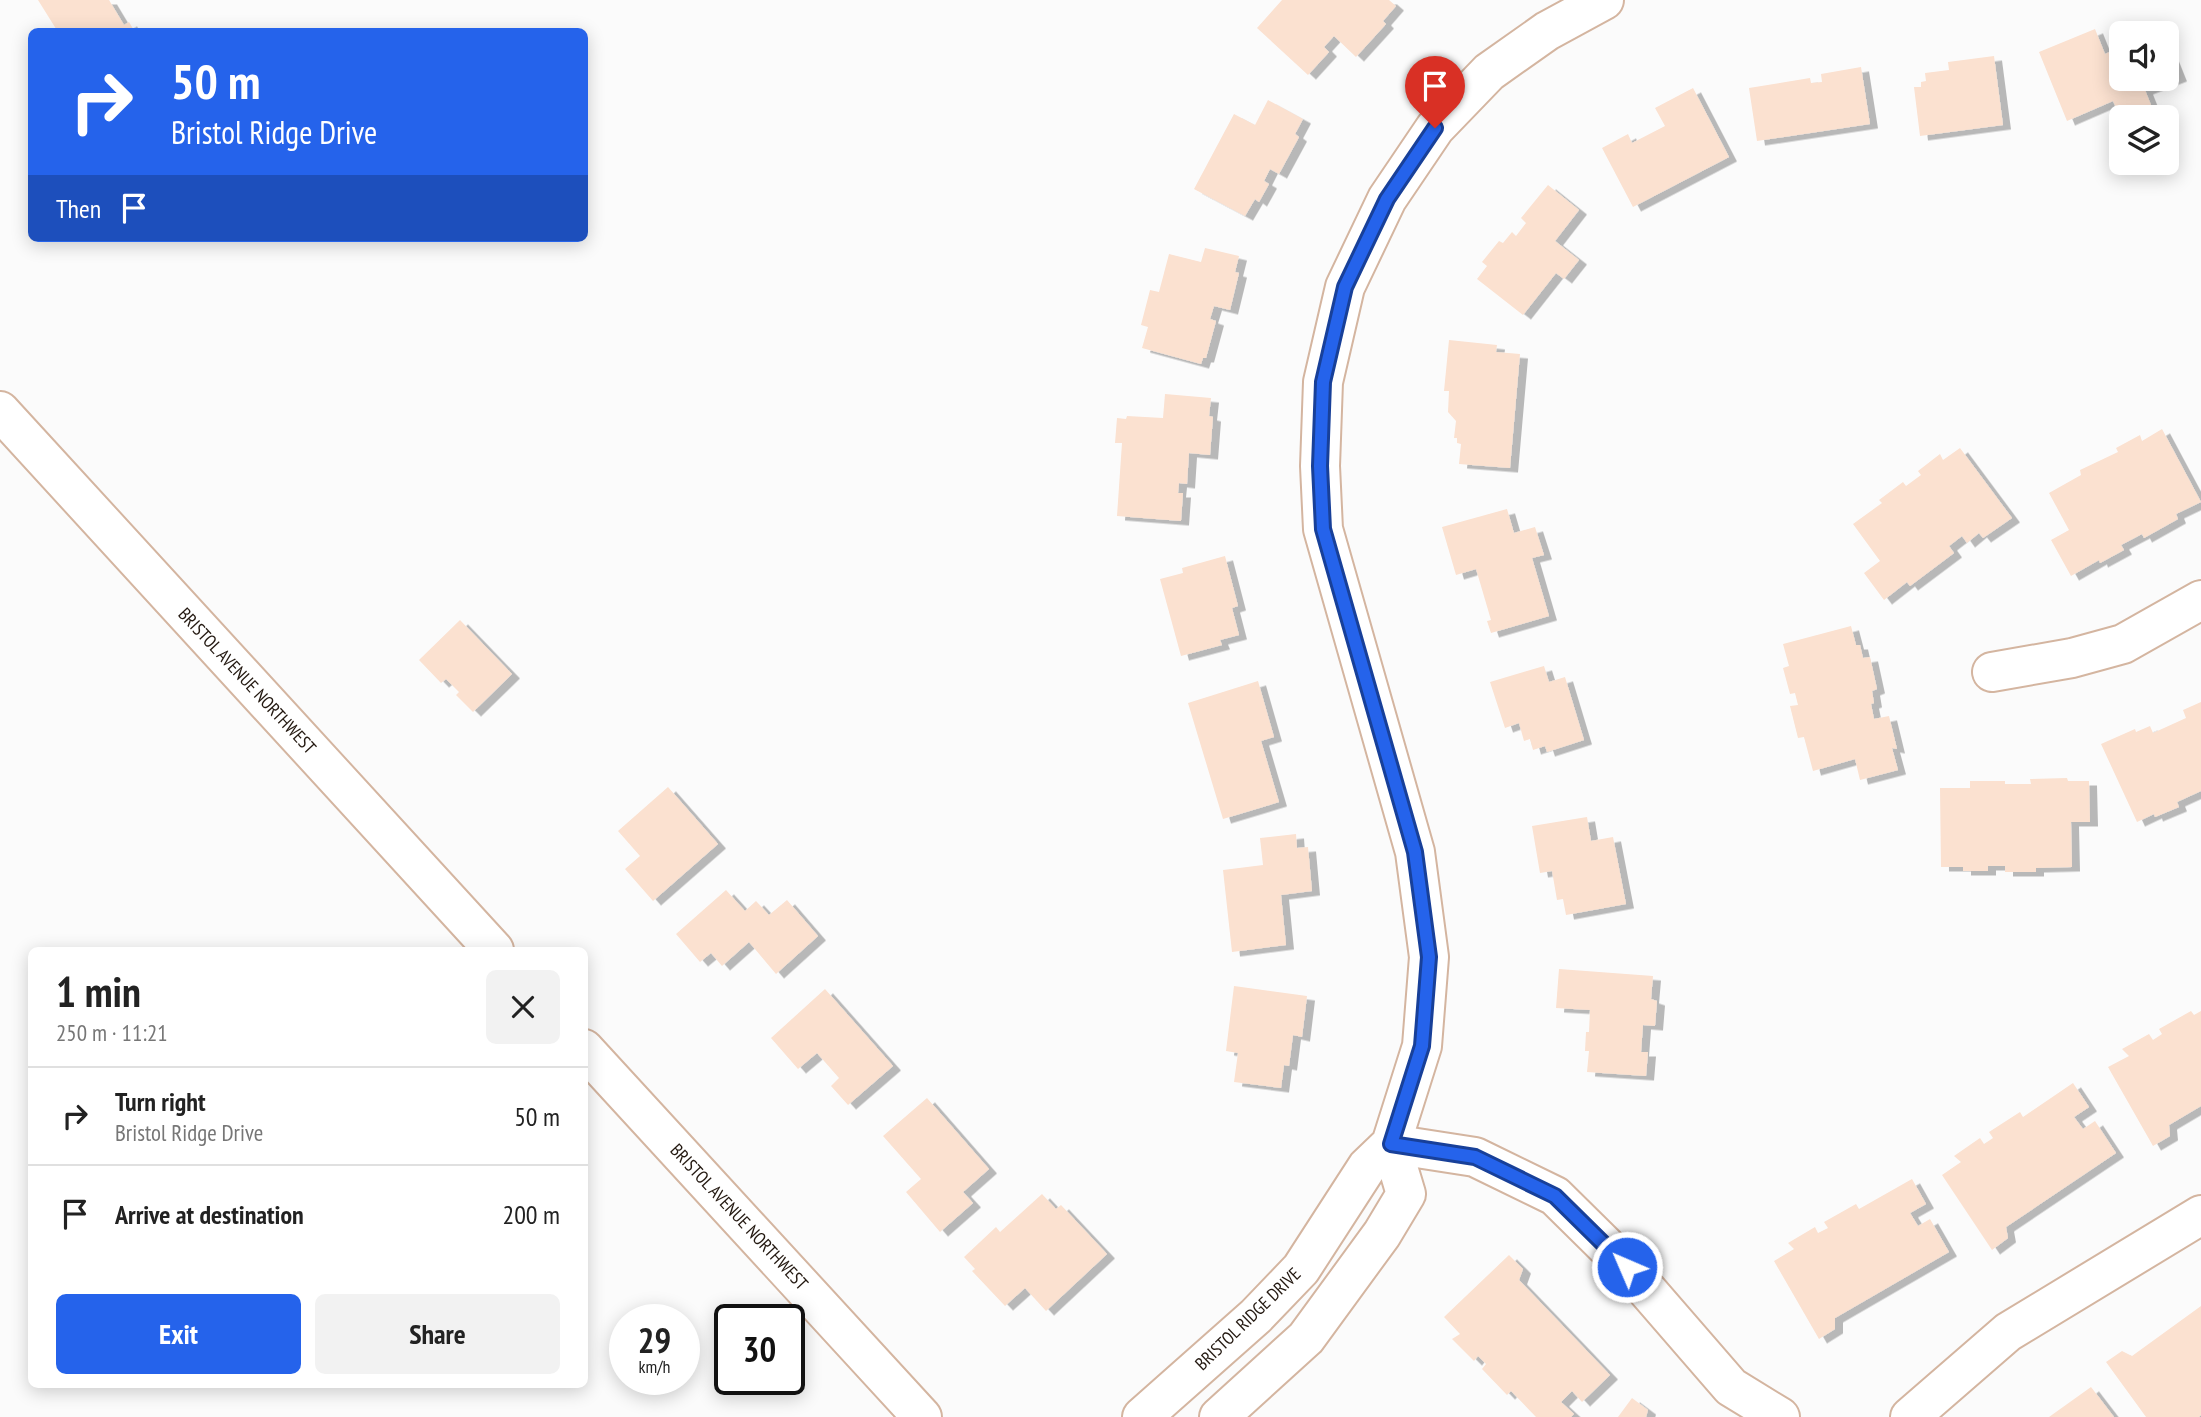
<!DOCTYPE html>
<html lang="en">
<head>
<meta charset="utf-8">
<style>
  body { margin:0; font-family:"PT Sans Narrow",sans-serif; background:#f2f2f2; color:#222; height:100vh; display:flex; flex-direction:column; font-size:26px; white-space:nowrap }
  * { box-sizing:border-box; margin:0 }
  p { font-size:23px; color:#767676 }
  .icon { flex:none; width:38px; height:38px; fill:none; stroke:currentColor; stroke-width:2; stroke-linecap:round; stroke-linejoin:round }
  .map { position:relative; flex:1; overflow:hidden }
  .side { position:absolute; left:28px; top:947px; width:560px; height:441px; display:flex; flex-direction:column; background:#fff; border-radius:10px; box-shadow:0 4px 18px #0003 }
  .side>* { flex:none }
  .hud { position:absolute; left:28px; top:28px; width:560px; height:214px; border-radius:10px; box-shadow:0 4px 18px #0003; background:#2563eb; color:#fff; overflow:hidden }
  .tools { position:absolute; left:2109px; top:21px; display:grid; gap:14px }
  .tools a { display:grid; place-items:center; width:70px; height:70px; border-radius:10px; background:#fff; box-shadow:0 4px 18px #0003; font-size:35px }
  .speed { position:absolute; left:609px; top:1304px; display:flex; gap:14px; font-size:35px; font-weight:700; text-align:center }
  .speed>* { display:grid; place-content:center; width:91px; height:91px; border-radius:50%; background:#fff; box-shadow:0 4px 18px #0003; line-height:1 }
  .speed small { font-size:18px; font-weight:400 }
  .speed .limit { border:4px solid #111; border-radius:10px; background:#fff; color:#111 }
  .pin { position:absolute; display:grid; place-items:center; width:60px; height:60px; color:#fff; margin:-72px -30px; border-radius:50% 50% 50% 0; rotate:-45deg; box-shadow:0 0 7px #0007 }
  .pin .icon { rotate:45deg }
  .me { position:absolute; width:77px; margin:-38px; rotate:315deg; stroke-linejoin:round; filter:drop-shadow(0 0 5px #0008) }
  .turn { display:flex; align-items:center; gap:24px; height:147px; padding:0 28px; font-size:32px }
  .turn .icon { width:91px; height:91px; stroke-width:2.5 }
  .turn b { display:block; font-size:49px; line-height:60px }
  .then { display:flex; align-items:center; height:66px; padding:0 28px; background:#0003; gap:14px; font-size:26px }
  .round { display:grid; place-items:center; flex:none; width:74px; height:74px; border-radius:10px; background:#f2f2f2 }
  .headline { display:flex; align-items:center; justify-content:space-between; height:119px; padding:0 28px }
  h1 { font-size:42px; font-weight:700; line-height:52px }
  .cta { display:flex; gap:14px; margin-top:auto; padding:14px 28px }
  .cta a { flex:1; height:80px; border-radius:10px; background:#2563eb; color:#fff; font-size:28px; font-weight:700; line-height:80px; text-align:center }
  .cta a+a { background:#f2f2f2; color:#222 }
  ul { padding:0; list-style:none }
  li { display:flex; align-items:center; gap:21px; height:98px; padding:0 28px; border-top:2px solid #e0e0e0 }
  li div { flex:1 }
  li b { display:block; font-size:26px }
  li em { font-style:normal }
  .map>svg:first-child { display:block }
  .building { fill:#fbe1d0; filter:url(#shadow) }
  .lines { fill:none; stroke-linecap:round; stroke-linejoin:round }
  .minor-casing { stroke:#d4b5a0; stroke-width:42 }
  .tertiary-casing { stroke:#d4b5a0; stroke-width:42 }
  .minor { stroke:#fff; stroke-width:38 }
  .tertiary { stroke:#fff; stroke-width:38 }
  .route-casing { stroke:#184099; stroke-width:18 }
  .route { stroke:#2563eb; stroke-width:12 }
  .labels { text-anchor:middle; stroke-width:7; stroke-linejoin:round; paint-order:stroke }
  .street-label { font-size:18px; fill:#231810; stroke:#fff }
</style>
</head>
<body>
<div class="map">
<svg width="2201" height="1417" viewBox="0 0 2201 1417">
  <defs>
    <filter id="shadow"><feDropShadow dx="8" dy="4.5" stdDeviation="0" flood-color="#0004"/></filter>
  </defs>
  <rect width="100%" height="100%" fill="#fbfbfb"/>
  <g class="building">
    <path d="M38,0h71l15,25 5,-3 6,10h-77z"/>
    <path d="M1282,0h107l7,6 -13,15 3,3 -30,33 -22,-21 -10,11 5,5 -21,23 -51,-47z"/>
    <path d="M2157,24l4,9h-26z"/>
    <path d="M2095,29l10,25 16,-7v32h45l1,-32 12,30 -34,13 6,15 -31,12 -7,-16 -46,20 -28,-69z"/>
    <path d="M1994,56l9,69 -83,11 -6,-49h7v-5l5,-1 -1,-8 24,-3 -1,-8z"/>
    <path d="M1861,67l9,57 -113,17 -8,-53 61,-10 1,5 11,-1 -1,-8z"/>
    <path d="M1693,88l36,69 -96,50 -31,-59 26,-14 4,9 33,-17 -10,-18z"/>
    <path d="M1268,100l35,19 -8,15 4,3 -20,37 -9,-5 -6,12 5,3 -10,18 -4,-3 -10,17 -51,-27 40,-75 21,11z"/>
    <path d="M1548,185l31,25 -24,31 24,19 -15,19 -8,-6 -33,42 -46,-36 10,-13 -5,-4 17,-21 4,2 9,-11 4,4 10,-13 -5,-5z"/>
    <path d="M1205,248l34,8 -4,16 4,1 -9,37 -16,-4 -4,13 6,2 -10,37h-3l-2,6 -59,-16 6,-21 -7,-2 9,-35 9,2 10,-38 32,8z"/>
    <path d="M1449,340l48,5 -1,7 24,2 -10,114 -51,-4 2,-20 -4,-1v-5h-3l2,-17 -8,-9 1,-21h-5z"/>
    <path d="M1165,394l46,4 -2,18 4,1 -3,38 -21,-2 -2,31 -8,-1 -1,10h5l-2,28 -64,-5 5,-73h-7l2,-25 9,1 1,-3 36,2z"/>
    <path d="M2162,429l39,73 -25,12 2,5 -34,19 -2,-4 -21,11 3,5 -24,13 -1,-3 -28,16 -20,-36 18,-10 -20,-37 32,-18 -1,-5 38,-18 -2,-4 24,-13 2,6z"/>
    <path d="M1960,448l52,70 -29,20 -4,-5 -12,10 -5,-7 -13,10 5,7 -44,33 -3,-4 -23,18 -20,-27 16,-12 -27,-37 29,-21 -3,-3 24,-18 3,4 15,-11 -3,-4 22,-17 3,6z"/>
    <path d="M1507,509l7,24 21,-6 9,28 -12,3 17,58 -58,17 -4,-12 4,-1 -15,-51 -20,6 -14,-48z"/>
    <path d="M1225,556l13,50 -6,2 7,27 -19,5 2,5 -41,11 -21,-77 23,-6 -1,-5z"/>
    <path d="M460,620l52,54 -39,38 -17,-17 3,-3 -13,-13 -5,4 -22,-23z"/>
    <path d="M1851,626l5,19h4l3,13 7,-1 7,32 -5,2 2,12 -3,1 3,15 15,-3 8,33 -5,-1 6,22 -38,10 -5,-21 -42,12 -9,-34 -6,1 -8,-32 8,-1 -3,-12 -5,1 -7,-26 6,-2 -6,-22z"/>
    <path d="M1544,666l5,16 16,-5 19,63 -37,12 -2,-6 -12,4 -3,-11 -6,2 -5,-18 -14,5 -15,-46z"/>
    <path d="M1258,681l16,56 -13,4 18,61 -56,17 -35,-116z"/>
    <path d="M2201,702v89l-24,11 2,5 -24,10 -1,-3 -17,8 -36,-78 34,-15 1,3 14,-6 3,7 33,-15 -3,-8z"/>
    <path d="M2067,778l1,3h21l1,41h-19l1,45 -36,1v4h-31v-6h-17v5h-25v-4h-22l-1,-79h30v-7h35v3h26l-1,-5z"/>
    <path d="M668,787l50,57 -65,57 -28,-32 15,-13 -22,-25z"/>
    <path d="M1587,817l4,24 22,-4 13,67 -60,11 -3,-16 -6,1 -5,-29 -12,2 -8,-47z"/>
    <path d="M1296,834l1,14 11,-1 4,44 -31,4 5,50 -54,7 -9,-82 40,-5 -3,-27z"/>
    <path d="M726,890l19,21 11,-10 13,14 18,-15 31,36 -42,38 -27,-32 -27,24 -11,-13 -11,9 -24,-28z"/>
    <path d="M1559,969l94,7 -2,23 6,2 -2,25 -12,-1 -2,27h7l-2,24 -59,-4 2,-21h-4l1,-19h3l1,-22 -34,-2z"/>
    <path d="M1234,986l73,10 -5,41 -9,-2 -4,31 -5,-1 -3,23 -47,-6 4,-29 -12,-2z"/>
    <path d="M825,989l68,77 -45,39 -17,-19 8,-8 -22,-25 -19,16 -27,-31z"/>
    <path d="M2191,1011l3,4 7,-4v95l-32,19 1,11 -17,10 -45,-79 21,-11 -7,-7 27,-15 4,6 9,-6 -3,-5z"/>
    <path d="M2073,1083l16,24 -15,10 9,12 12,-8 21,32 -110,74 2,11 -16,12 -50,-75 19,-13 -7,-6 26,-18 4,6 9,-6 -4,-6 31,-20 3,5z"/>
    <path d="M927,1098l62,71 -26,23 10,11 -33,29 -34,-40 15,-13 -38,-43z"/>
    <path d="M1912,1179l14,25 -16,9 8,13 12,-7 19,33 -114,66v11l-16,10 -45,-78 20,-12 -6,-6 27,-16 3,6 10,-5 -4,-6 32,-18 3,5z"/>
    <path d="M1042,1194l14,15 5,-4 46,49 -61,57 -21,-23 -20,18 -33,-35 3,-2 -11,-12 32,-30 4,5z"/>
    <path d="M1509,1255l14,14 -4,11 91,95 -28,27 -10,-11 -11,11 13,12 -3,3h-35l-25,-26 -4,4 -25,-26 4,-5 -8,-8 -4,5 -22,-22 8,-5 -16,-17z"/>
    <path d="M2201,1306v109l-2,2h-53l-40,-55 16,-11 10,5z"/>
    <path d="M2091,1387l23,30h-65z"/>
    <path d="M1632,1398l16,12 -2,7h-28z"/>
  </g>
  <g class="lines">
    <defs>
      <g id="minor">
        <path d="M1992,672l80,-14 51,-14 78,-44"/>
        <path d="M1391,1144l84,13 80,39 72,71 104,120 49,30"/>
        <path d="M1142,1417l114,-101 45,-47 66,-102 24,-23 31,-98 7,-89 -14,-105 -92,-323 -3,-63 3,-84 22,-95 42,-88 48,-71 54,-56 58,-41 57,-31"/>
        <path d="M1219,1417l87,-79 76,-104 24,-40 -15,-50"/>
        <path d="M1910,1417l98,-85 193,-117"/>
      </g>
      <g id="tertiary">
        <path d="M0,411l494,539"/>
        <path d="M584,1049l338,368"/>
      </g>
    </defs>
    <use href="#minor" class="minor-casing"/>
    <use href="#tertiary" class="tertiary-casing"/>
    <use href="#minor" class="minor"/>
    <use href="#tertiary" class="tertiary"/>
  </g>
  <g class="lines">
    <defs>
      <path id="route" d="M1435,128l-48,71 -42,88 -22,95 -3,84 3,63 92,323 14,105 -7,89 -31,98 84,13 80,39 72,71"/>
    </defs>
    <use href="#route" class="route-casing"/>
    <use href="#route" class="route"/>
  </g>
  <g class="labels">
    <g class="street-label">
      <text transform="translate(247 681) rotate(47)" y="6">BRISTOL AVENUE NORTHWEST</text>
      <text transform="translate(739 1217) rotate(47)" y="6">BRISTOL AVENUE NORTHWEST</text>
      <text transform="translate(1248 1319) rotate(-44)" y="6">BRISTOL RIDGE DRIVE</text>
    </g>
  </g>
</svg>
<div class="tools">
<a><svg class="icon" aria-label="sound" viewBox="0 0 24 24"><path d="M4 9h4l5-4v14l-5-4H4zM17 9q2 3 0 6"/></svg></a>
<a><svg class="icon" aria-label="layers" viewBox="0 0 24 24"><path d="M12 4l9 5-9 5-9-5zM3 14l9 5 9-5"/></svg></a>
</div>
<div class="speed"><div>29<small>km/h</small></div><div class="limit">30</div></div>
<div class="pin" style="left:1435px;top:128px;background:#d93025"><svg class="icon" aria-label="arrive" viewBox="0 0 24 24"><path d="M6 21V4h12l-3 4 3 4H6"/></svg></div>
<svg class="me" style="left:1627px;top:1267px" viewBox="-20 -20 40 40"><circle r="17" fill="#2563eb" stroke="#fff" stroke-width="3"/><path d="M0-11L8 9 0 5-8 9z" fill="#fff"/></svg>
<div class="hud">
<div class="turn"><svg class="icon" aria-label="right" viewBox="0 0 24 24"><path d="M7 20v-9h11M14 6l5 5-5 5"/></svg><div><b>50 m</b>Bristol Ridge Drive</div></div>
<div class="then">Then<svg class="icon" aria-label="arrive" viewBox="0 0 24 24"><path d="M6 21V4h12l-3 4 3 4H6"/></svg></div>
</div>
<section class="side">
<div class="headline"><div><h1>1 min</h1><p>250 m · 11:21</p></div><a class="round"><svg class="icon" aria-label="close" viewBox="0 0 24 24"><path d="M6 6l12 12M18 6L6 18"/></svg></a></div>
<ul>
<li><svg class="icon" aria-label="right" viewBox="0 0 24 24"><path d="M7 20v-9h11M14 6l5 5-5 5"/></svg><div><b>Turn right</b><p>Bristol Ridge Drive</p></div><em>50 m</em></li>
<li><svg class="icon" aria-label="arrive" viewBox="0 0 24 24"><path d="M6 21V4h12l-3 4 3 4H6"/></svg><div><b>Arrive at destination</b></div><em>200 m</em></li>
</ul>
<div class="cta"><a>Exit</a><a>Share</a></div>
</section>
</div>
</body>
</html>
